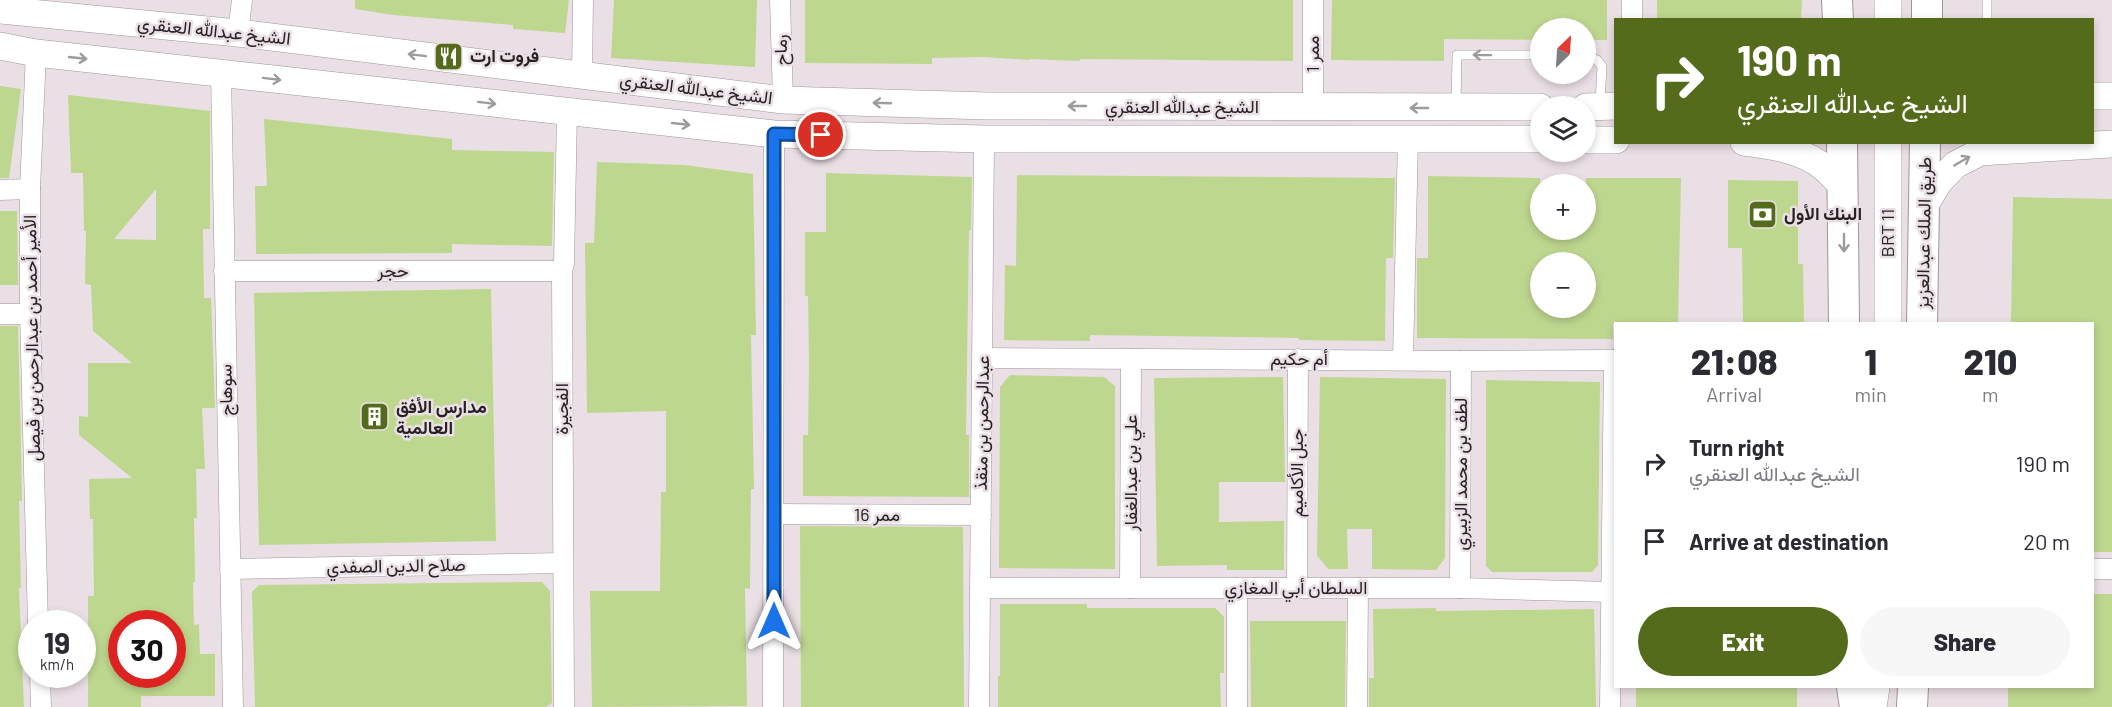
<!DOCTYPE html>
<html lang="en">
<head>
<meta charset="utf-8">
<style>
  body { margin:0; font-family:Barlow,Vazirmatn,sans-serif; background:#f7f7f7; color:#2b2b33; height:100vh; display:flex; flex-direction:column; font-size:22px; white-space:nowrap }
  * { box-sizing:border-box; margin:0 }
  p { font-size:20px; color:#7c7c81 }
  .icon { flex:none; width:33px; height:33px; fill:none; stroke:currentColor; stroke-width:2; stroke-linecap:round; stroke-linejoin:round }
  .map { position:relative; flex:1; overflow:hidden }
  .details { position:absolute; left:1614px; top:322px; width:480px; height:366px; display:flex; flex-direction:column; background:#fff; border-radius:0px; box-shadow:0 3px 9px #0003 }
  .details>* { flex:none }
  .banner { position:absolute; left:1614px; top:18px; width:480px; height:126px; border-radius:0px; box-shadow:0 3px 9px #0003; background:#546b1b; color:#fff; overflow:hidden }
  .needle { width:39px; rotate:25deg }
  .fabs { position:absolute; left:1530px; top:18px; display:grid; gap:12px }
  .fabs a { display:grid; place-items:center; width:66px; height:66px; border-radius:50%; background:#fff; box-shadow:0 3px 9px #0003; font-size:30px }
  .speed { position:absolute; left:18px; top:610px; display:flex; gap:12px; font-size:30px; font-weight:700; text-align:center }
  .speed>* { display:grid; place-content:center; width:78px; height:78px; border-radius:50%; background:#fff; box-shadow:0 3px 9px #0003; line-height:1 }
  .speed small { font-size:15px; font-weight:400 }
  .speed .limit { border:9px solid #d22; background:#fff; color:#111 }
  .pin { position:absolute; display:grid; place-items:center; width:51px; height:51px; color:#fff; margin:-26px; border:3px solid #fff; border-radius:50%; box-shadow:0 2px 6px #0007 }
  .me { position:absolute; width:66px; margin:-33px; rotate:0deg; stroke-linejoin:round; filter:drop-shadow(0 0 4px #0008) }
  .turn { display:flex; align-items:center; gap:21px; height:126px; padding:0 24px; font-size:27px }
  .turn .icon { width:78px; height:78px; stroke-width:2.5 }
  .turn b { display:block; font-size:42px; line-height:51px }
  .eta { display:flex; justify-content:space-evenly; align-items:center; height:102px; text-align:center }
  .eta b { font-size:36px; font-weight:800; line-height:42px }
  .button { display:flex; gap:12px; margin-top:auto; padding:12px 24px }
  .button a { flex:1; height:69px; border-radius:36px; background:#546b1b; color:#fff; font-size:24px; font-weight:800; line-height:69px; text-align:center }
  .button a+a { background:#f7f7f7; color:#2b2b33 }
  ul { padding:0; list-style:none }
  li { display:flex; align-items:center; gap:18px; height:78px; padding:0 24px }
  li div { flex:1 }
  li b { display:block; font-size:22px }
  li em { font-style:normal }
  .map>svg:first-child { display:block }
  .building { fill:#bed78f; fill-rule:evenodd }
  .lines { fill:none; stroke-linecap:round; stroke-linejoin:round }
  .lane-casing { stroke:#9f949a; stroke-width:10 }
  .street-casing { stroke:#9f949a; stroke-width:21 }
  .secondary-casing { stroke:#9f949a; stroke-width:28 }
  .primary-casing { stroke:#9f949a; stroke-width:32 }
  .lane { stroke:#fff; stroke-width:9 }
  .street { stroke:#fff; stroke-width:20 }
  .secondary { stroke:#fff; stroke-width:27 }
  .primary { stroke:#fff; stroke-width:30 }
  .oneway { stroke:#9d9c9c }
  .route-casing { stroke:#114b97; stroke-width:15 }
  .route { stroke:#1a73e8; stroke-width:10 }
  .labels { text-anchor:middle; stroke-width:5; stroke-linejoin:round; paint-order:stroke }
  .street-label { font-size:18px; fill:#262224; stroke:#eadfe5 }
  .poi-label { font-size:18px; font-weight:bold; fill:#262224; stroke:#eadfe5; text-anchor:start }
</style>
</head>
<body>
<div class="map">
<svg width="2112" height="707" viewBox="0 0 2112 707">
  <rect width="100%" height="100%" fill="#eadfe5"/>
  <g class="building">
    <path d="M355,0h214l-4,33 -52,-4v-4l-120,-10 -38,-6z"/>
    <path d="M614,0h143l-2,67 -144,-9z"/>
    <path d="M805,0h488v61l-213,-2v2l-50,-2v1l-47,-3 -51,1v6l-127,-1z"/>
    <path d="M1332,0h275v40h-21v-12h-46v12l-96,-1v22l-113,-1z"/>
    <path d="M1657,0h145l-1,20h-144z"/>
    <path d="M0,86l21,3 -12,89h-9z"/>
    <path d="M68,95l142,16v118h-7l1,69h7l4,110h-13l3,61h-9l1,49h-3l1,64h-2l1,43 5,-1 1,30h15v42h-74v11h-53v-111h6l-1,-77h-3l-1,-40 43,-1 -53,-43v-19l9,1v-54h44l-39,-32 -2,-46 -6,-1 1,-53h-2l-1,-58h-12zM156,189v51l-42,-1zM122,624h50v51h-50z"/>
    <path d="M264,119l188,20v11l102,2 -2,94 -100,-2v9l-196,1 -1,-68h12z"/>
    <path d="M597,162l87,3 69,9 3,161h-5l3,154h-3l-1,100 -5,-1 2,118 -155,1 -2,-116h70l1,-99h5v-81l-79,2 -2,-170h9z"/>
    <path d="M826,173l146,4 -1,53h-2l-3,205h3v62l-166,-1v-61h5l1,-71 -1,-68h-3v-64h21z"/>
    <path d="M1017,175l378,3 -2,80h-7l-1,83 -86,-1v-2l-209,-3v6l-86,-1 1,-75 11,1z"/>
    <path d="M1428,176l112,2v52h46v-52h95l-3,146h-65v15l-196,-1v-80h11zM1540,262h46v46h-46z"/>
    <path d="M1728,180l70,1v83h5l1,60h-61l-1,-76h-14z"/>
    <path d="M2013,197l99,2v353h-20v-228h-81z"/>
    <path d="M0,211h17l1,74h-18z"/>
    <path d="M491,289l5,252 -237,4 -5,-252z"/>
    <path d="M0,326h18l3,121 1,54h-3l2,87h-2l5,119h-24z"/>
    <path d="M1010,375l94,2 11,9v183l-116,-1 1,-181z"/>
    <path d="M1283,377l2,105h-66v40l65,-1v49h-57v-5l-70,1 -3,-188z"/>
    <path d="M1320,377l126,2 -1,179 -9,12 -64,-1v-40h-25l1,40h-20l-11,-14z"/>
    <path d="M1486,380l114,2 -2,183 -6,7h-100l-6,-6z"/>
    <path d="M800,526l163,1 1,180h-163z"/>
    <path d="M542,582l8,9 2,112 -6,4h-291l-3,-115 7,-7z"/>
    <path d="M2092,594h20v113h-104v-20h84z"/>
    <path d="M1000,604h87v4h128l9,9v56h-4l1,34h-223v-31h2z"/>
    <path d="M1436,608v3l158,-2 2,98h-227v-29h5l-1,-69z"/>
    <path d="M1250,621h96l-1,86h-94z"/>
    <rect x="1636" y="687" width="161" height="20"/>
  </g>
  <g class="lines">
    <defs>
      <g id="lane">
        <path d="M1987,0v20"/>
        <path d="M1586,56l11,4 5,6 -2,38"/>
        <path d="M1456,104l1,-49h83"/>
      </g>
      <g id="street">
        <path d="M780,0l3,100"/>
        <path d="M1313,0v108"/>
        <path d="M1632,0v20"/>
        <path d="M238,33l4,-33"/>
        <path d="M36,53l-6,136v125l8,310"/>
        <path d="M221,73l12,634"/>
        <path d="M582,75l1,-75"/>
        <path d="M0,190l30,-1"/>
        <path d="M224,271h338"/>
        <path d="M0,314h30"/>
        <path d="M983,358l478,3 155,-1"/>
        <path d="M1403,359l5,-221"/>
        <path d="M774,514l207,1"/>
        <path d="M230,569l332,-6"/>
        <path d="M2092,569h20"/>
        <path d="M980,588h480l151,4"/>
        <path d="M1130,588l1,-229"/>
        <path d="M1237,588v119"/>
        <path d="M1297,588l1,-229"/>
        <path d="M1460,588l1,-227"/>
        <path d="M40,675l1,32"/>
        <path d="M564,707l-2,-436 2,-8 3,-151"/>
        <path d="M773,707l1,-573"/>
        <path d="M979,707l5,-568"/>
        <path d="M1357,707l1,-119"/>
        <path d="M1610,707l4,-347"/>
      </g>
      <g id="secondary">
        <path d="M0,10l238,23 545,67 205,6 552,1"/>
        <path d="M1888,20v-20"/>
        <path d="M0,46l36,7 738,81 210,5h556"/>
        <path d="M2092,96h20"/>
        <path d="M1586,107l30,-1"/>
        <path d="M1586,140h30"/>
        <path d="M1744,142c24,3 53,7 74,21 9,6 17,16 25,23"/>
        <path d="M1888,142v182"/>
        <path d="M1925,205l13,-22 17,-18 25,-13 132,-8"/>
        <path d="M1873,707l3,-20"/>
      </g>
      <g id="primary">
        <path d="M1837,0l1,20"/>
        <path d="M1927,20v-20"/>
        <path d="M1842,142l2,182"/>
        <path d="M1922,324l3,-182"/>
        <path d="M1852,687l3,20"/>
        <path d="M1912,707l1,-20"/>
      </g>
    </defs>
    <use href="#lane" class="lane-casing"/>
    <use href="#street" class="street-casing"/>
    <use href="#secondary" class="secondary-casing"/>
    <use href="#primary" class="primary-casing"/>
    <use href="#lane" class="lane"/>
    <use href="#street" class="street"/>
    <use href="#secondary" class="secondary"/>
    <use href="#primary" class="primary"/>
  </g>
  <defs><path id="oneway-shaft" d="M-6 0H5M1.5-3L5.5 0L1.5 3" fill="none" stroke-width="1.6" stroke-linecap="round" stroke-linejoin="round" transform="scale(1.5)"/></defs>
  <g class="oneway">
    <use href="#oneway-shaft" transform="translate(417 55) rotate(-173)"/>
    <use href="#oneway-shaft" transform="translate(1482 55) rotate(-179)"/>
    <use href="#oneway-shaft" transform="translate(78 58) rotate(6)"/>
    <use href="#oneway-shaft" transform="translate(272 79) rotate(7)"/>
    <use href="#oneway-shaft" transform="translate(487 103) rotate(7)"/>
    <use href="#oneway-shaft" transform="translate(882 103) rotate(-178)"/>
    <use href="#oneway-shaft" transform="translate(1077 106) rotate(-180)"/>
    <use href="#oneway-shaft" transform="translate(1419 108) rotate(180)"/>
    <use href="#oneway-shaft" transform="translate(681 124) rotate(6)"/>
    <use href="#oneway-shaft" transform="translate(1962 161) rotate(-30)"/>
    <use href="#oneway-shaft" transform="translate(1844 243) rotate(90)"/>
  </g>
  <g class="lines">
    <defs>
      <path id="route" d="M774,621v-487l47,1"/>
    </defs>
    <use href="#route" class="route-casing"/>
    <use href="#route" class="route"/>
  </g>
  <defs>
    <symbol id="restaurant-square" viewBox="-11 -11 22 22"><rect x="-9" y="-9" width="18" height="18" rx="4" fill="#546b1b" stroke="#eadfe5"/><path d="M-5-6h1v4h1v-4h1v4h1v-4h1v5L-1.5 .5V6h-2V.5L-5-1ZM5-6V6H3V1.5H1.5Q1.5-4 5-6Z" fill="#fff"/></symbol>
    <symbol id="bank-square" viewBox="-11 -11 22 22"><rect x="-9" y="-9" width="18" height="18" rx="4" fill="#546b1b" stroke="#eadfe5"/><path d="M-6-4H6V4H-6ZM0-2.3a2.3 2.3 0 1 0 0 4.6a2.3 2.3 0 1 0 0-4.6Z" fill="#fff"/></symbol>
    <symbol id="building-square" viewBox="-11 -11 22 22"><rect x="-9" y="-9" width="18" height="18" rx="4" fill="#546b1b" stroke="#eadfe5"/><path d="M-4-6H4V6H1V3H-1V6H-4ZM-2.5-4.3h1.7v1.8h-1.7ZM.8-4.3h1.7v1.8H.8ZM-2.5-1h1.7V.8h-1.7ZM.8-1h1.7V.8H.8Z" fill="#fff"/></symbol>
  </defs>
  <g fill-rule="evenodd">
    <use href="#restaurant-square" x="432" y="40" width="33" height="33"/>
    <use href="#bank-square" x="1746" y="198" width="33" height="33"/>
    <use href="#building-square" x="358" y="400" width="33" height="33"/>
  </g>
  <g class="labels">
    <g class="street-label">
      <text transform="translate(214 31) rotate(6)" y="6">الشيخ عبدالله العنقري</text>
      <text transform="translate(781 50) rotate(-92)" y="6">رماح</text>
      <text transform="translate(1313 54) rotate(-90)" y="6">ممر 1</text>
      <text transform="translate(696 89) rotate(7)" y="6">الشيخ عبدالله العنقري</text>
      <text x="1182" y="113">الشيخ عبدالله العنقري</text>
      <text transform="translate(1888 233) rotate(-90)" y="6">BRT 11</text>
      <text transform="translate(1924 233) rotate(-89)" y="6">طريق الملك عبدالعزيز</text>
      <text x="393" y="277">حجر</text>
      <text transform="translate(32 338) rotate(-91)" y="6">الأمير أحمد بن عبدالرحمن بن فيصل</text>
      <text x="1299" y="365">أم حكيم</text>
      <text transform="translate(226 390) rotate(-91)" y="6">سوهاج</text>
      <text transform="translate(562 409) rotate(-90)" y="6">الفجيرة</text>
      <text transform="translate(982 423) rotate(-89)" y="6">عبدالرحمن بن منقذ</text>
      <text transform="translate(1131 473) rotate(-90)" y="6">علي بن عبدالغفار</text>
      <text transform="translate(1297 473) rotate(-90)" y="6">جبل الأكاميم</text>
      <text transform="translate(1461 474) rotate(-90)" y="6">لطف بن محمد الزبيري</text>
      <text x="877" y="521">ممر 16</text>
      <text transform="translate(396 566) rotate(-1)" y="6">صلاح الدين الصفدي</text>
      <text x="1296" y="594">السلطان أبي المغازي</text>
    </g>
    <g class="poi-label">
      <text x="470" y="62">فروت ارت</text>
      <text x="1784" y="220">البنك الأول</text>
      <text x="396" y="413">مدارس الأفق<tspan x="396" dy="21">العالمية</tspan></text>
    </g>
  </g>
</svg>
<div class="fabs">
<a><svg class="needle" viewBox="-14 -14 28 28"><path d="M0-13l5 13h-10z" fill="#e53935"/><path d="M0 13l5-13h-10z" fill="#7c7c81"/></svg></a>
<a><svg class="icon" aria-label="layers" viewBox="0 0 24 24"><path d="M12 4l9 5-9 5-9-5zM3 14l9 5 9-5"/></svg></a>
<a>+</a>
<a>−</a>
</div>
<div class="speed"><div>19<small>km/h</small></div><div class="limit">30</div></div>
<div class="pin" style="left:821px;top:135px;background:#d93025"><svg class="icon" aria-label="arrive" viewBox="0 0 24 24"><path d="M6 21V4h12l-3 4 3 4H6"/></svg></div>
<svg class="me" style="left:774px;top:621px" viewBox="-20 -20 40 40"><path d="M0-17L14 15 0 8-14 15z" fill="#1a73e8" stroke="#fff" stroke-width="4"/></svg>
<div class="banner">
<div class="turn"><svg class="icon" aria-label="right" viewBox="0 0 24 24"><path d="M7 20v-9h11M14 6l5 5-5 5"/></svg><div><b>190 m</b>الشيخ عبدالله العنقري</div></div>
</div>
<section class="details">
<div class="eta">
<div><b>21:08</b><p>Arrival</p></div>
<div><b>1</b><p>min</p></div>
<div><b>210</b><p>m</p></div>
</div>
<ul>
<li><svg class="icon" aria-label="right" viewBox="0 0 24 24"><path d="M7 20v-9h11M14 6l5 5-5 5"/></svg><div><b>Turn right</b><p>الشيخ عبدالله العنقري</p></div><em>190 m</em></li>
<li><svg class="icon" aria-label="arrive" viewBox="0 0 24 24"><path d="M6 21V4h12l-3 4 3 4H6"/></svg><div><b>Arrive at destination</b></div><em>20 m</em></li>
</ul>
<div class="button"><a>Exit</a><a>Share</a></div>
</section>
</div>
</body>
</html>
